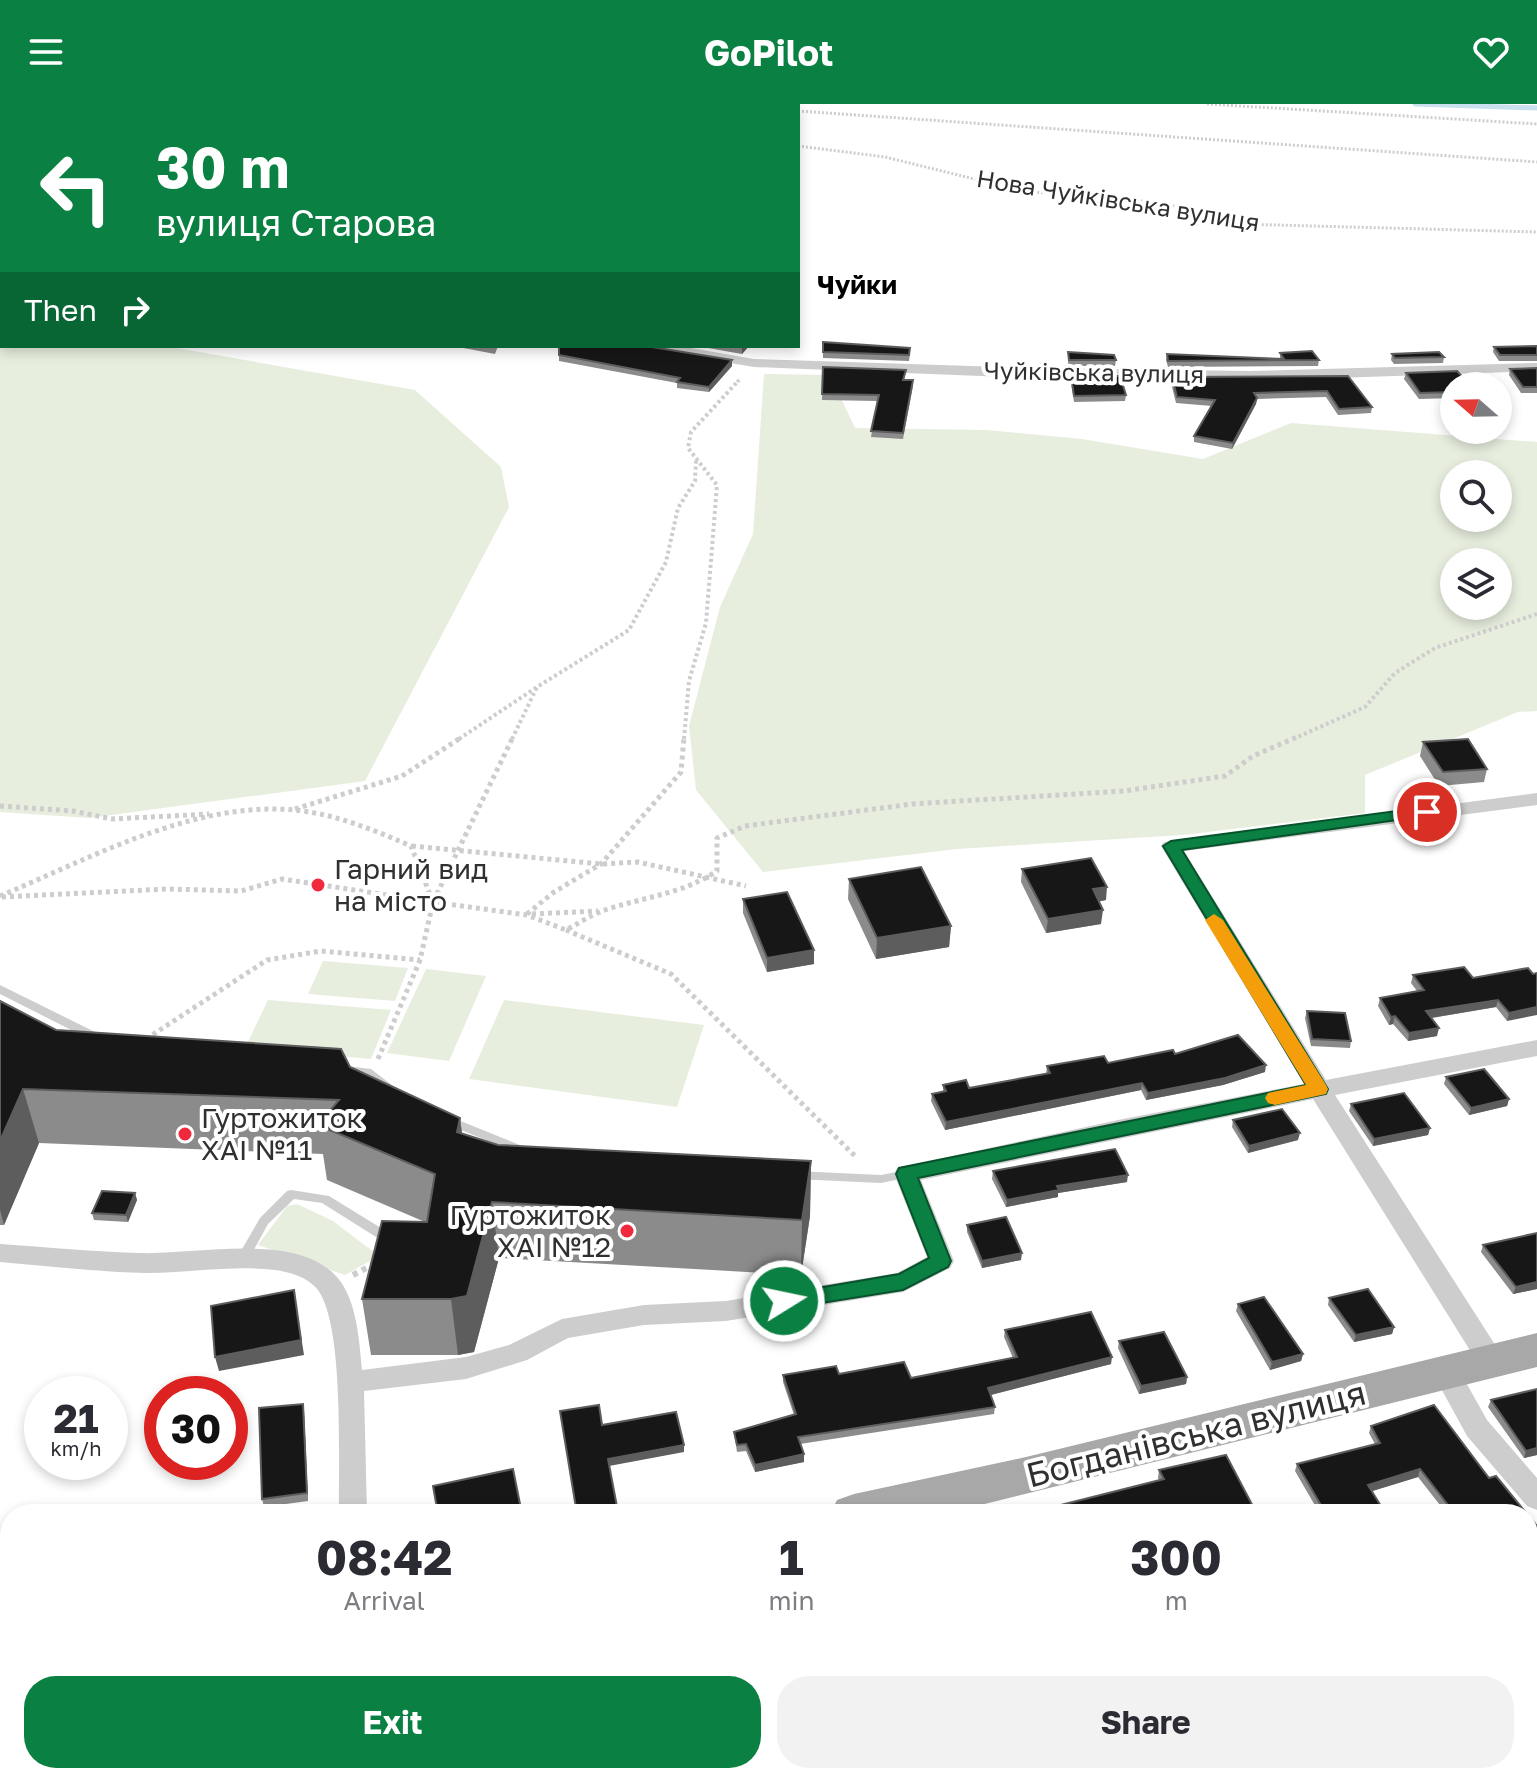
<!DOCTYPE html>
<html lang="en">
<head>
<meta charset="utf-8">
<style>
  body { margin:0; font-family:"Golos Text",sans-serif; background:#f2f2f3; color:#2b2b33; height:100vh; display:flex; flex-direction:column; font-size:30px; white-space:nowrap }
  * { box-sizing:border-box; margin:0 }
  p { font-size:26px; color:#7c7c81 }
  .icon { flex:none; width:44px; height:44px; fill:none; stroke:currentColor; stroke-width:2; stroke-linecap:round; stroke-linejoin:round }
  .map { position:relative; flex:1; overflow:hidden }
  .drawer { position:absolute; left:0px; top:1400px; width:1538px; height:280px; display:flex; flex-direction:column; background:#fff; border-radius:32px 32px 0 0; box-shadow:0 4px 12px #0003 }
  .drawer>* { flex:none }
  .top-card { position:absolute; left:0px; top:0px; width:800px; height:244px; box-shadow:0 4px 12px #0003; background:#0b8043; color:#fff; overflow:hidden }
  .needle { width:52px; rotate:290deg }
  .tools { position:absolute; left:1440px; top:268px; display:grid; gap:16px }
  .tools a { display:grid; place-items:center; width:72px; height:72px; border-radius:50%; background:#fff; box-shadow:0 4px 12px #0003; font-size:40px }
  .speed { position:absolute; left:24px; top:1272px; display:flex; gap:16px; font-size:40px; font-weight:700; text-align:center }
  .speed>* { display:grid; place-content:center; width:104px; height:104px; border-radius:50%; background:#fff; box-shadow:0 4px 12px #0003; line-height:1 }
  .speed small { font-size:20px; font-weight:400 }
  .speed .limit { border:12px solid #d22; background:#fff; color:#111 }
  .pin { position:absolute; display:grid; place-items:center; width:68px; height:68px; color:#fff; margin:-34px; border:4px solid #fff; border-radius:50%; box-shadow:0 2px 8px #0007 }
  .me { position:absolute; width:88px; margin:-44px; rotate:80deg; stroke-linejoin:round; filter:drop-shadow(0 0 6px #0008) }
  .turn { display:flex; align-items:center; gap:28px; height:168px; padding:0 24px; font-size:36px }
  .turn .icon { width:104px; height:104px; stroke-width:2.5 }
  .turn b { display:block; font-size:56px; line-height:68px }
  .then { display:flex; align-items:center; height:76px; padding:0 24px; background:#0003; gap:16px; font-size:30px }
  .eta { display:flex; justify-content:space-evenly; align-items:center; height:136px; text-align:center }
  .eta b { font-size:48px; font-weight:700; line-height:56px }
  .action { display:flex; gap:16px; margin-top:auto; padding:16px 24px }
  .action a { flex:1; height:92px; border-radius:32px; background:#0b8043; color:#fff; font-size:32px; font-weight:700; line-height:92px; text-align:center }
  .action a+a { background:#f2f2f3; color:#2b2b33 }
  header { display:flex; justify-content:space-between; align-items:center; height:104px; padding:0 24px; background:#0b8043; color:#fff; font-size:36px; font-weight:700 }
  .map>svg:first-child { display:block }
  .green { fill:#e7eede; fill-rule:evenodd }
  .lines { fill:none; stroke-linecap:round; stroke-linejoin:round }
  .stream { stroke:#c9e1ef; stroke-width:5 }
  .path-far3 { stroke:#cdcdcd; stroke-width:3; stroke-dasharray:2 2; stroke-linecap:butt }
  .path-far2 { stroke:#cdcdcd; stroke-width:4; stroke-dasharray:3 3; stroke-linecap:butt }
  .path-far1 { stroke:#cdcdcd; stroke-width:5; stroke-dasharray:4 4; stroke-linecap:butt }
  .path { stroke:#cdcdcd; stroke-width:6; stroke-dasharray:5 5; stroke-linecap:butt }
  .lane { fill:#cdcdcd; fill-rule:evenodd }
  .street { fill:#cdcdcd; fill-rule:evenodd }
  .primary { fill:#a8a8a8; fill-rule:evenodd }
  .wall { fill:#8b8b8b }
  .shaded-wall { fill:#5d5d5d }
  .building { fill:#171717; stroke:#5d5d5d; stroke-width:2 }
  .route { fill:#0b8043; stroke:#07532c; stroke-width:2 }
  .slow { fill:#f59e0b }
  .poi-dot { fill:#f1293c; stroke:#fff; stroke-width:3 }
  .labels { text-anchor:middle; stroke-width:8; stroke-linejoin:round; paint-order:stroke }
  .far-street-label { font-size:24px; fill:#303030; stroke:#fff }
  .far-quarter-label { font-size:26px; font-weight:bold; fill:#000; stroke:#fff }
  .poi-label { font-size:28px; fill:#303030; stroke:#fff; text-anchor:start }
  .near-street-label { font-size:34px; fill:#303030; stroke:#fff }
</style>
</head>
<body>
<header><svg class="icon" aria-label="menu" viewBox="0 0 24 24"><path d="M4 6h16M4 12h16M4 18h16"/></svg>GoPilot<svg class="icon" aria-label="heart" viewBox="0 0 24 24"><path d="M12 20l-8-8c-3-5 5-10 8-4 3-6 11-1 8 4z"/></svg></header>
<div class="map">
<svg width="1537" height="1680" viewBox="0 0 1537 1680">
  <rect width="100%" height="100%" fill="#fff"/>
  <g class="green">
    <path d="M0,206l2,36h163l250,44 86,77 8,40 -144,274 -276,37 -89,-6z"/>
    <path d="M764,270l66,1 25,53 132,2 95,9 121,20 88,-36 246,19v269l-19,1 -153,63v38l-182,22 -226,14 -194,23 -67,-82 -7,-64 31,-119 33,-73zM1454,370h44v44h-44zM1454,458h44v44h-44z"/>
    <path d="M323,857l85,7 -13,33 -87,-7z"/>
    <path d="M426,865l60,7 -37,85 -62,-8z"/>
    <path d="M268,896l123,10 -20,49 -126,-11z"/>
    <path d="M504,896l200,25 -27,82 -208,-28z"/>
    <path d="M297,1100l36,17 46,35 -34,19 -87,-30 29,-39z"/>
  </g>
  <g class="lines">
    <path class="stream" d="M1415,0l122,4"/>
    <g class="path-far3">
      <path d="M698,0l29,2"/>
      <path d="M1207,0l330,20"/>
      <path d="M162,2l4,-2"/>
      <path d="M333,2l3,-2"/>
      <path d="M528,2l4,-2"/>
      <path d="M798,7l739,51"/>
      <path d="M798,42l87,11 138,34 140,12 75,21 299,8"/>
      <path d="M737,278l3,-3"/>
    </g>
    <g class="path-far2">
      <path d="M459,635l78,-52"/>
      <path d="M512,635l25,-52 92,-57 37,-68 12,-54 17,-27 1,-20"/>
      <path d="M684,635l5,-58 17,-58 11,-138 -29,-37 3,-16 48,-52"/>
      <path d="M1293,635l72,-32 30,-34 40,-25 102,-34"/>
    </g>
    <g class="path-far1">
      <path d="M0,702l73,5 39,8 97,-5"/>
      <path d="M295,705l107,-33 60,-39"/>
      <path d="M412,742l189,18 37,-2 108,24"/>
      <path d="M0,792c91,-38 193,-95 295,-86 40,4 79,20 116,36l22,56 94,13 39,15c13,-7 25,-15 39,-20 38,-13 78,-16 112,-39v-33l28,-12 167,-22 212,-13 101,-15 28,-20 44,-19"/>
      <path d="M2,793l165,-8 74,2 41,-12 151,23"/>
      <path d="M527,810l27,-22 47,-28 80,-92 3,-35"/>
      <path d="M532,810l66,-3"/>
      <path d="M566,826l105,44 186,184"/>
      <path d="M146,935l121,-79 54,-9 99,9"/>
      <path d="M378,955l42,-99 13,-58 80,-165"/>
    </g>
    <path class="path" d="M353,1171l23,-12"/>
    <g class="lane">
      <path d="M0,881l101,50 2,3 -2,3h-8l-93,-47z"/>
      <path d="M346,962l25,3 26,20 -2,3h-8l-23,-16 -22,-3 -2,-3 2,-3z"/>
      <path d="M448,1012l77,31 2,3 -2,3h-8l-73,-30 -2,-3 2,-3z"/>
      <path d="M906,1066l4,1 2,3 -2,3 -29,6 -86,-4 -4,-1 -2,-3 2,-3 4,-1 86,4z"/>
      <path d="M291,1086l38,6 65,40 1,3 -1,3h-10l-62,-39 -28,-4 -26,25 -22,40 -5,2 -5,-2 -1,-3 25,-43 27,-27z"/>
    </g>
    <g class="street">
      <path d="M646,242h33l75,13 278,9 218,3 287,-8v8l-287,10 -218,-3 -278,-11 -101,-17z"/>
      <path d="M1537,689v12l-353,46 142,229 211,-40v16l-202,39 166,259 4,7 -4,7 -10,3 -10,-3 -168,-269 -392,81 33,81 -4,7 -47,24 -177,29 -82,4 -76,13 -41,22 -61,19 -102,12 3,123h-28c-1,-49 6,-186 -21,-224 -10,-13 -28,-18 -43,-20 -43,-5 -86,3 -129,3 -48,-1 -97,-7 -146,-11v-18c47,3 94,8 141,9 53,2 148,-20 191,19 25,22 27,67 30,98l104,-13 43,-12 53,-26 82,-14 82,-4 171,-28 30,-16 -33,-83 3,-6 221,-48 186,-36 -143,-238 3,-4z"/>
      <path d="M1445,1255l10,4 32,57 50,58v32l-10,-4 -60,-70 -36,-66 4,-7z"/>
      <path d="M396,1670h34l4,10h-34z"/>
      <path d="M799,1670h32l2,10h-32z"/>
      <path d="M915,1670h42l4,10h-42z"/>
    </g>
    <g class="primary">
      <path d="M1537,1229v34l-593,147h-114l7,-14 17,-6 172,-37z"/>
      <path d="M178,1670h56l-4,10h-56z"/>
    </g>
  </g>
  <g class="wall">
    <path d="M823,238l87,11 -1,8 -86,-3z"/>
    <path d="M453,242h45l-3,8z"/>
    <path d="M559,242l93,1 80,13v6l-23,26 -32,-4v-5l-118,-22z"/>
    <path d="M697,242h52l-7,8z"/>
    <path d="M1537,242v15h-38l-6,-9 1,-5z"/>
    <path d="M1068,248l48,8 -1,6h-47z"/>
    <path d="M1280,249l39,7 -1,6 -150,1 -2,-7 1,-6 113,5z"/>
    <path d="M1392,250l52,3 -1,6 -49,1 -3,-4z"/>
    <path d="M823,263l82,9 -1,4 9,6 -10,53 -32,-2 6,-36 -55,-1z"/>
    <path d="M1537,264v25h-16l-12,-18 1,-6z"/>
    <path d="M1406,269l48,13v12l-35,1 -15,-20z"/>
    <path d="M1071,272l55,19 -1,6 -51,1 -3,-20z"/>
    <path d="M1348,272l24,31 -1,6 -33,2 -12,-18 -69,2 -1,5 -24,45 -38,-7v-6l18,-30 -36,-3 -5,-20 1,-6z"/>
    <path d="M1423,638l64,27 -3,13 -45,4 -19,-30z"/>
    <path d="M1022,765l84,31 -7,1 2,23 -55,9 -25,-51z"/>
    <path d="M849,775l102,47 -2,21 -73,12 -28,-60z"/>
    <path d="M743,795l71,65 -47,8 -24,-59z"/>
    <path d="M1533,870l-26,47 -11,-14 -64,11 5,18 -29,5 -15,-17 -4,1 -11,-19 2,-8 37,-7 -6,-8 2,-8 60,3z"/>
    <path d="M0,897l56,29 294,37 110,51 2,15 36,12 313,16 -1,55 -9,59 -302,-17 -25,94 -16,3h-87l-9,-56 63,-77 -98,-42 -4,-26 -284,-11 -35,82h-4z"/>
    <path d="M1307,907l44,30 -1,7 -39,-2 -6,-28z"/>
    <path d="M1175,950l90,18 -42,13 -77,15 -5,-10 -196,40 -14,-29 1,-7 11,-2v-7l26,3 77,-14 1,-8 61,-3z"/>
    <path d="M1446,973l63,22 -2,7 -38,9 -25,-31z"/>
    <path d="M1351,1000l79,24 -2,7 -55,11 -24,-35z"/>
    <path d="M1233,1016l65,20 -50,13 -16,-26z"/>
    <path d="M993,1067l134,11 -69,11v4l-52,10 -14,-28z"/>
    <path d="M135,1089l2,7 -9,22 -34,-2 -2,-7z"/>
    <path d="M967,1121l54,35 -39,8 -15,-36z"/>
    <path d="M1537,1129v56l-24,5 -32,-42 2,-7z"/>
    <path d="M1329,1194l65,29 -2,7 -38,8 -26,-37z"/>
    <path d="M1238,1200l65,50 -2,7 -31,9 -34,-59z"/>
    <path d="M1005,1226l106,34 -121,31 5,12 -1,7 -194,30 4,18 -49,10 -9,-21 -9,1 -3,-20 60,-17 -11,-33v-7l56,-1 72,4 102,-20 -9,-21z"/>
    <path d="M1119,1237l68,36 -1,7 -47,10 -21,-46z"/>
    <path d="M1491,1296l46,55 -13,3 -36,-51z"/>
    <path d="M303,1300l1,7 4,90 -44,6 -2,-8z"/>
    <path d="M1371,1322l118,52 38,36h-80l-29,-37 -46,14 9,15 -2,7 -59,1 -25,-43 2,-7 78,-20 -6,-11z"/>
    <path d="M1159,1366l98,44h-205l1,-7 106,-27 -1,-2z"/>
    <path d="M1535,1634l2,46h-37l-7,-10h35z"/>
  </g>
  <g class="shaded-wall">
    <path d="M744,242h5l-7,8v-6z"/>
    <path d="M732,256v6l-23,26v-5z"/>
    <path d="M1257,294l-1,6 -24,45 1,-6z"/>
    <path d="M1107,783l-1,13 -14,3 1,-14z"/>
    <path d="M1103,806l-2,14 -55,9 2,-14z"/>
    <path d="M951,822l-2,21 -73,12 1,-21z"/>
    <path d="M814,846v14l-47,8v-14z"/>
    <path d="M1498,896l-2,7 -72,12 2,-8z"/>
    <path d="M1537,903v8l-30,6 2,-8z"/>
    <path d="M1395,912l-2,8 -4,1 2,-8z"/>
    <path d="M1439,924l-2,8 -29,5 1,-8z"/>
    <path d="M1266,961l-1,7 -42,13 -77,15 2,-7z"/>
    <path d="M1142,979l-1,7 -196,40 1,-8z"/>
    <path d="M23,985l16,54 -35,82 -4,-15v-69z"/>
    <path d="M1509,995l-2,7 -38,9 2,-7z"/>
    <path d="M460,1014l7,55 -10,-41z"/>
    <path d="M1430,1024l-2,7 -55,11 1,-7z"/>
    <path d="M1300,1029l-2,7 -50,13 1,-7z"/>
    <path d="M811,1057l-1,55 -9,59 1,-55z"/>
    <path d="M1128,1071l-1,7 -69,11v4l-52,10 1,-7 50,-14z"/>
    <path d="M135,1089l2,7 -9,22 -2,-7z"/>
    <path d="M492,1098l7,56 -25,94 -16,3 -7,-56z"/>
    <path d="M1022,1149l-1,7 -39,8v-7z"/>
    <path d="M1537,1178v7l-24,5 3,-7z"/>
    <path d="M294,1186l10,65 -85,16 -4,-14z"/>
    <path d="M1394,1223l-2,7 -38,8 2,-7z"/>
    <path d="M1303,1250l-2,7 -31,9 2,-8z"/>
    <path d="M1112,1253l-1,7 -124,32 1,-8z"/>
    <path d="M1187,1273l-1,7 -47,10 2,-8z"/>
    <path d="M303,1300l1,7 4,90 -1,-8z"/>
    <path d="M684,1341v7l-75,14 -1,-7z"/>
    <path d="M1537,1344v7l-13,3 2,-7z"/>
    <path d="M804,1350v8l-49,10v-7z"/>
    <path d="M1420,1365l-2,8 -52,16 2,-8z"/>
    <path d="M1381,1402l-2,7 -3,1h-27z"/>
    <path d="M1537,1449v6l-9,4v-7z"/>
  </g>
  <g class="building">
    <rect x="0" y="108" width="2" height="10"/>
    <path d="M2,129v23h-2v-22z"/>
    <path d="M823,238l87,6 -1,7 -86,-3z"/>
    <path d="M559,242h92l1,1 80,13 -23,27 -32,-5 3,-4 -121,-23z"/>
    <path d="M1537,242v9h-37l-6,-8z"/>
    <path d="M1312,247l7,9 -151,1 -1,-7 117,5 -4,-6z"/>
    <path d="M1068,248l46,3 2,5h-47z"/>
    <path d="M1439,248l5,5 -49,1 -3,-4z"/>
    <path d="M823,263l83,3 -3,10h10l-10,53 -32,-2 8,-36 -57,-1z"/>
    <path d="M1537,264v19h-14l-13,-18z"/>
    <path d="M1457,267l14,15h-17v6l-34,1 -14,-20z"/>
    <path d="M1071,272h49l6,19 -52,1z"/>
    <path d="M1348,272l24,31 -33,2 -12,-18 -73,2 3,5 -24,45 -39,-7 21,-36 -38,-3 -5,-20z"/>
    <path d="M1468,635l19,30 -44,3 -20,-30z"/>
    <path d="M1091,754l16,29 -14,2 10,21 -55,9 -26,-50z"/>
    <path d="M921,763l30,59 -74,12 -28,-59z"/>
    <path d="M787,788l27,58 -47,8 -24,-59z"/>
    <path d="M1464,863l9,11 55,-10 5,6 4,-1v34l-28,6 -11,-13 -72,11 13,17 -30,5 -14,-17 -4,1 -11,-19 44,-8 -11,-15z"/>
    <path d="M0,897l56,29 285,19 9,18 110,51 -3,14 41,13 313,16 -9,59 -310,-18 -25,94 -16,3h-89l20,-78 45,1 8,-48 -117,-49 21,-25 -316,-11 -23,52z"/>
    <path d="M1307,907l38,2 6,28 -39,-2z"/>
    <path d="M1238,931l28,30 -41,13 -77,15 -6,-10 -196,39 -14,-28 14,-3 -3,-6 23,-5 3,8 81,-15 -3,-7 57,-10 4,7 65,-13 2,4z"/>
    <path d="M1484,965l25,30 -38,9 -25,-31z"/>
    <path d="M1404,989l26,35 -56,11 -23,-35z"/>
    <path d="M1282,1005l18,24 -51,13 -16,-26z"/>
    <path d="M1115,1045l13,26 -71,11 2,4 -52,10 -14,-29z"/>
    <path d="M102,1087l33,2 -9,22 -34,-2z"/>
    <path d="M1006,1113l16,36 -40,8 -15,-36z"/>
    <path d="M1537,1129v49l-21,5 -33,-42z"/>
    <path d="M1368,1185l26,38 -38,8 -27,-37z"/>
    <path d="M294,1186l7,50 -86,17 -4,-51z"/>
    <path d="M1264,1193l39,57 -31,8 -34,-58z"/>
    <path d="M1091,1208l21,45 -124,31 7,19 -197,30 6,17 -49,11 -9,-21 -9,1 -3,-13 62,-18 -13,-39 53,-9 3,8 65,-12 7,16 106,-21 -12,-27z"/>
    <path d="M1164,1228l23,45 -46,9 -22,-45z"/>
    <path d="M1537,1285v59l-11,3 -35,-51z"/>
    <path d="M303,1300l4,89 -45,6 -3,-91z"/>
    <path d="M599,1301l3,20 74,-13 8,33 -76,14 10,53 -10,2h-31l-17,-103z"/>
    <path d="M1434,1301l55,73 7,-2 31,38h-72l-35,-45 -52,16 13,21 -32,8h-23l-29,-50 83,-21 -9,-17z"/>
    <path d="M1226,1351l31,59h-201l-3,-7 111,-28 -5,-9z"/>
    <path d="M513,1365l9,45h-84l-5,-28z"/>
    <path d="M1528,1411l9,11v27l-9,3z"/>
    <path d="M1528,1625l7,9 2,-1v47h-29l-7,-10h27z"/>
    <path d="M1106,1670h51l6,10h-63l-4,-6z"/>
  </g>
  <path class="route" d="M1427,703l8,5 -2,3 -251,35 146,239 -2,5 -408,84 33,83 -3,6 -45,23 -119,19 -7,-2 -3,-6 3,-6 122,-21 30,-16 -33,-84 3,-6 407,-83 -143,-239 8,-5z"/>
  <path class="slow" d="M1214,810l9,6 103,165 2,4 -2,5 -51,11 -7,-2 -3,-5 3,-5 38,-8 -101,-165z"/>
  <g class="poi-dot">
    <circle cx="318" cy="781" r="8"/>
    <circle cx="185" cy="1030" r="8"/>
    <circle cx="627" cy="1127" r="8"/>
  </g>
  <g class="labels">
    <g class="far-street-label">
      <text transform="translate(1118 97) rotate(9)" y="8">Нова Чуйківська вулиця</text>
      <text transform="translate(1094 269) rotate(1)" y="8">Чуйківська вулиця</text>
    </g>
    <g class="far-quarter-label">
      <text x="857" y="190">Чуйки</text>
    </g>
    <g class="poi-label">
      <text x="334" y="775">Гарний вид<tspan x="334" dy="32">на місто</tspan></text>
      <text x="201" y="1024">Гуртожиток<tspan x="201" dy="32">ХАІ №11</tspan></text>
      <text x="611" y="1121" text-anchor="end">Гуртожиток<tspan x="611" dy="32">ХАІ №12</tspan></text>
    </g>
    <g class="near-street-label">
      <text transform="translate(1196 1330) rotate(-14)" y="12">Богданівська вулиця</text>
    </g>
  </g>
</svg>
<div class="tools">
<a><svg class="needle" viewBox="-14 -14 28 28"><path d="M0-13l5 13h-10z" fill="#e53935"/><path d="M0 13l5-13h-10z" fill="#7c7c81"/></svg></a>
<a><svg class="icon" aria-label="search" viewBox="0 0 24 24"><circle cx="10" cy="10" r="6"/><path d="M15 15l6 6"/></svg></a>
<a><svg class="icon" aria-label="layers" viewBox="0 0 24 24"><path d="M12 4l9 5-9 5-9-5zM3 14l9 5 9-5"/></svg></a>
</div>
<div class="speed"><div>21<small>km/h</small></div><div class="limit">30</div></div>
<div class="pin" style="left:1427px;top:708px;background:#d93025"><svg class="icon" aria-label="arrive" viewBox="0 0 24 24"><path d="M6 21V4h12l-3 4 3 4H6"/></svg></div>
<svg class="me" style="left:784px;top:1197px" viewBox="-20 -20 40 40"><circle r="17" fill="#0b8043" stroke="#fff" stroke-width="3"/><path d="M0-11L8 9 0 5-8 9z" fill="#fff"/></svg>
<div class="top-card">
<div class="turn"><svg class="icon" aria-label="left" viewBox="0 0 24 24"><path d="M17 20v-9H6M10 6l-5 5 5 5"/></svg><div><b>30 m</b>вулиця Старова</div></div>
<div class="then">Then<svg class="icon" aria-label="right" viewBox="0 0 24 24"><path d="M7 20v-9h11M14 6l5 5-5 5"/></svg></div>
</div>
<section class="drawer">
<div class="eta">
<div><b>08:42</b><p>Arrival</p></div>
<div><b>1</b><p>min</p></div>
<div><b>300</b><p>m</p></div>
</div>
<div class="action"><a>Exit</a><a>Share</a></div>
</section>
</div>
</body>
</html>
